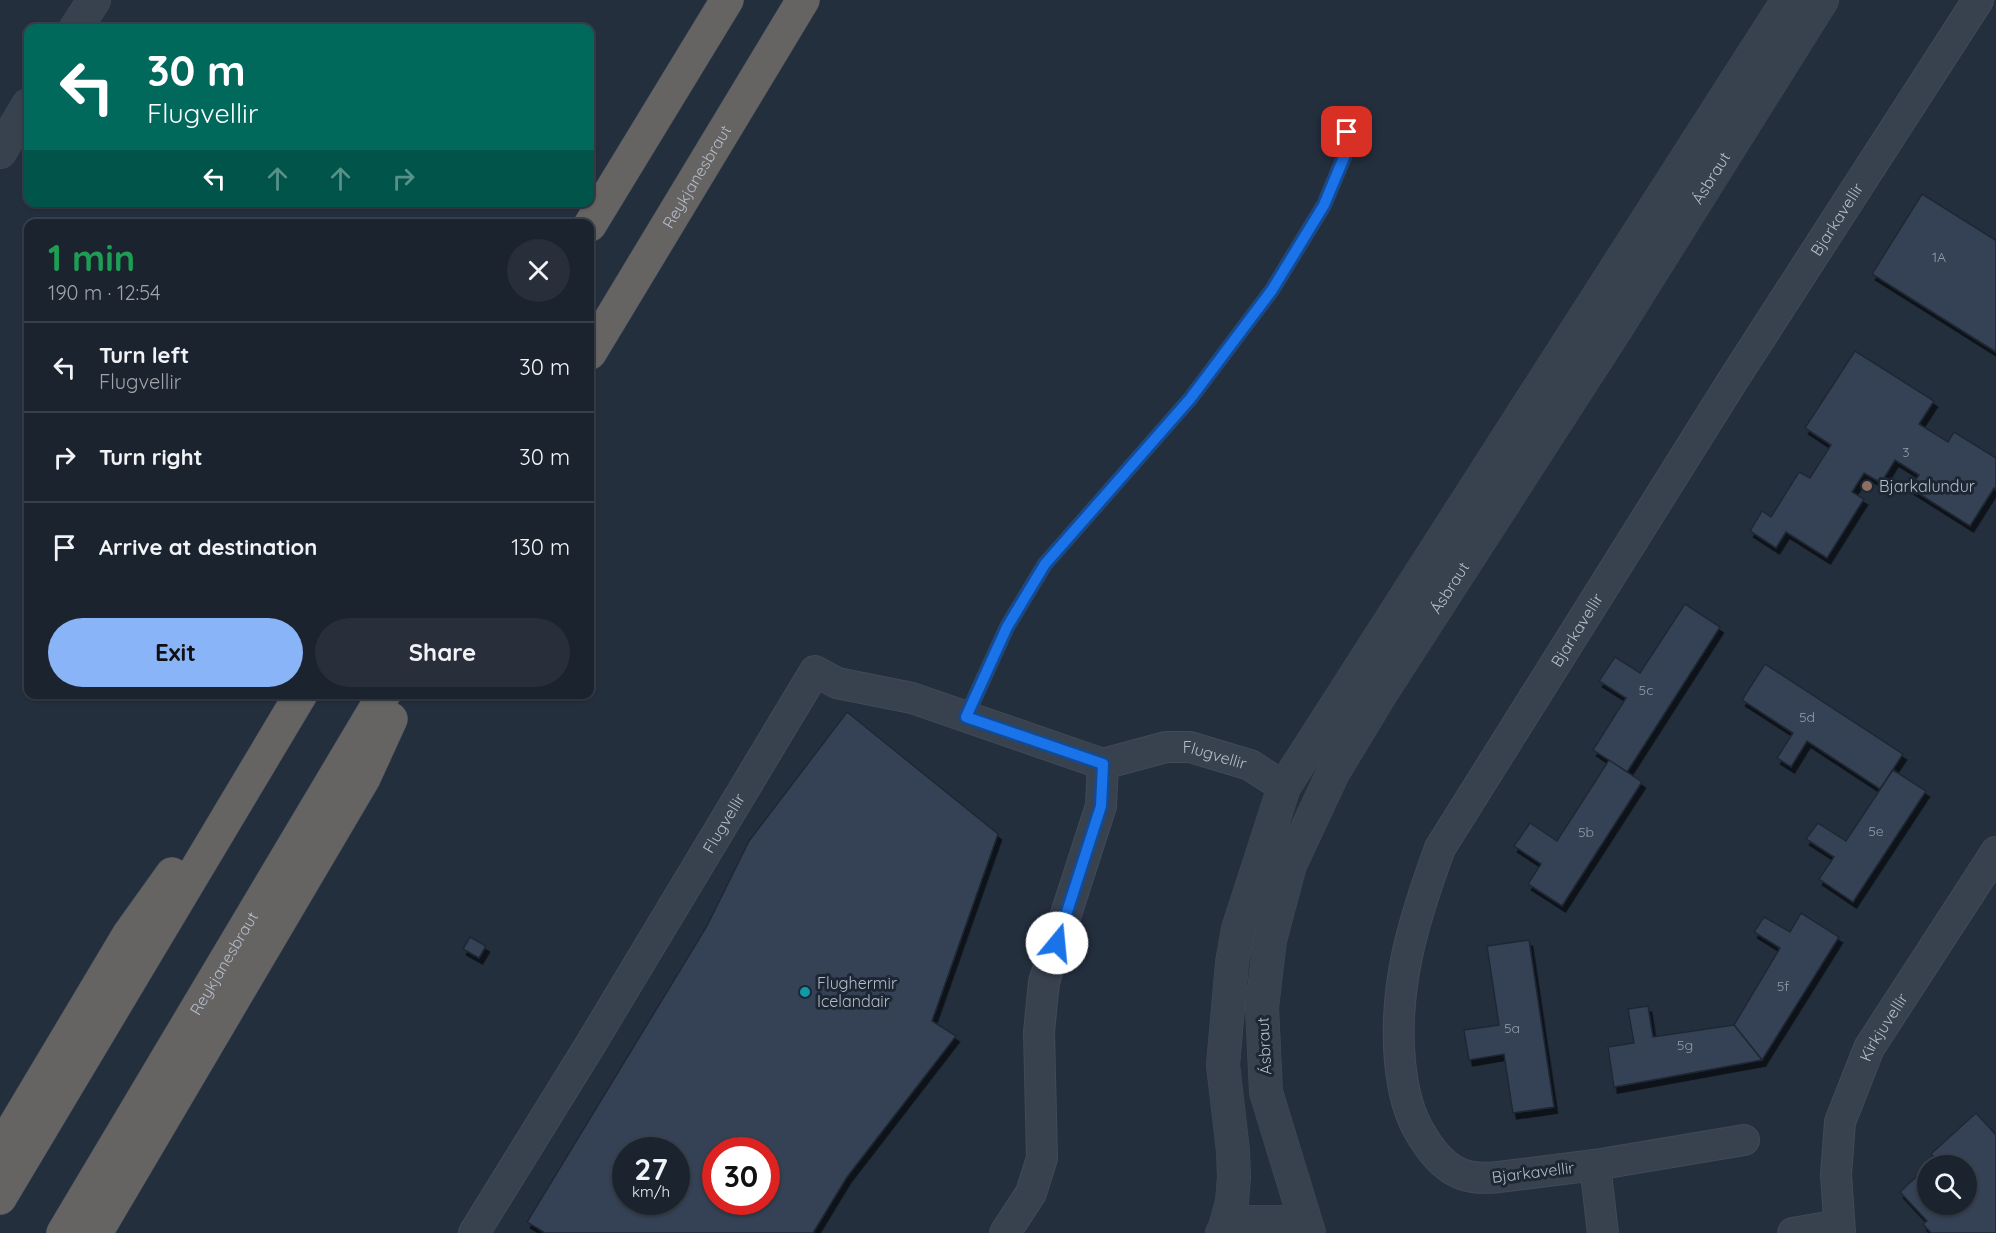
<!DOCTYPE html>
<html lang="en">
<head>
<meta charset="utf-8">
<style>
  body { margin:0; font-family:Quicksand,sans-serif; background:#282f3a; color:#f1f3f6; height:100vh; display:flex; flex-direction:column; font-size:22px; white-space:nowrap }
  * { box-sizing:border-box; margin:0 }
  p { font-size:20px; color:#a0a4aa }
  .icon { flex:none; width:33px; height:33px; fill:none; stroke:currentColor; stroke-width:2; stroke-linecap:round; stroke-linejoin:round }
  .map { position:relative; flex:1; overflow:hidden }
  .sheet { position:absolute; left:24px; top:219px; width:570px; height:480px; display:flex; flex-direction:column; background:#1b232e; border-radius:12px; box-shadow:0 2px 4px #0004,0 0 0 2px #39404a }
  .sheet>* { flex:none }
  .hud { position:absolute; left:24px; top:24px; width:570px; height:183px; border-radius:12px; box-shadow:0 2px 4px #0004,0 0 0 2px #39404a; background:#00695c; color:#fff; overflow:hidden }
  .buttons { position:absolute; left:1917px; top:1155px; display:grid; gap:12px }
  .buttons a { display:grid; place-items:center; width:60px; height:60px; border-radius:50%; background:#1b232e; box-shadow:0 2px 4px #0004,0 0 0 2px #39404a; font-size:30px }
  .speed { position:absolute; left:612px; top:1137px; display:flex; gap:12px; font-size:30px; font-weight:700; text-align:center }
  .speed>* { display:grid; place-content:center; width:78px; height:78px; border-radius:50%; background:#1b232e; box-shadow:0 2px 4px #0004,0 0 0 2px #39404a; line-height:1 }
  .speed small { font-size:15px; font-weight:400 }
  .speed .limit { border:9px solid #d22; background:#fff; color:#111 }
  .pin { position:absolute; display:grid; place-items:center; width:51px; height:51px; color:#fff; margin:-26px; border-radius:12px; box-shadow:0 3px 9px #0006 }
  .me { position:absolute; width:66px; margin:-33px; rotate:17deg; stroke-linejoin:round; filter:drop-shadow(0 0 4px #0008) }
  .turn { display:flex; align-items:center; gap:21px; height:126px; padding:0 24px; font-size:27px }
  .turn .icon { width:78px; height:78px; stroke-width:2.5 }
  .turn b { display:block; font-size:42px; line-height:51px }
  .lanes { display:flex; align-items:center; height:57px; padding:0 24px; background:#0003; justify-content:center; gap:30px; direction:ltr }
  .lanes .off { opacity:.35 }
  .round { display:grid; place-items:center; flex:none; width:63px; height:63px; border-radius:32px; background:#282f3a }
  .summary { display:flex; align-items:center; justify-content:space-between; height:102px; padding:0 24px }
  h1 { font-size:36px; font-weight:800; line-height:45px; color:#1e9e55 }
  .action { display:flex; gap:12px; margin-top:auto; padding:12px 24px }
  .action a { flex:1; height:69px; border-radius:36px; background:#8ab4f8; color:#111; font-size:24px; font-weight:800; line-height:69px; text-align:center }
  .action a+a { background:#282f3a; color:#f1f3f6 }
  ul { padding:0; list-style:none }
  li { display:flex; align-items:center; gap:18px; height:90px; padding:0 24px; border-top:2px solid #39404a }
  li div { flex:1 }
  li b { display:block; font-size:22px }
  li em { font-style:normal }
  .map>svg:first-child { display:block }
  .building { fill:#364354; stroke:#1f2835; stroke-width:1.5; fill-rule:evenodd; filter:url(#shadow) }
  .lines { fill:none; stroke-linecap:round; stroke-linejoin:round }
  .service-casing { stroke:#414a57; stroke-width:16 }
  .minor-casing { stroke:#414a57; stroke-width:32 }
  .tertiary-casing { stroke:#414a57; stroke-width:34 }
  .trunk-casing { stroke:#434c59; stroke-width:34 }
  .service { stroke:#38414e; stroke-width:15 }
  .minor { stroke:#38414e; stroke-width:30 }
  .tertiary { stroke:#38414e; stroke-width:33 }
  .trunk { stroke:#656462; stroke-width:33 }
  .route-casing { stroke:#114b97; stroke-width:15 }
  .route { stroke:#1a73e8; stroke-width:10 }
  .education-dot { fill:#8d6e63; stroke:#1d2633; stroke-width:2 }
  .culture-dot { fill:#0f9aa8; stroke:#1d2633; stroke-width:2 }
  .labels { text-anchor:middle; stroke-width:6; stroke-linejoin:round; paint-order:stroke }
  .number-label { font-size:14px; fill:#929caa }
  .street-label { font-size:16px; fill:#b4bcc9; stroke:#1d2633 }
  .poi-label { font-size:16px; fill:#b4bcc9; stroke:#1d2633; text-anchor:start }
</style>
</head>
<body>
<div class="map">
<svg width="1996" height="1233" viewBox="0 0 1996 1233">
  <defs>
    <filter id="shadow"><feDropShadow dx="3.5" dy="6" stdDeviation="0" flood-color="#0009"/></filter>
  </defs>
  <rect width="100%" height="100%" fill="#242f3e"/>
  <g class="building">
    <path d="M1922,194l73,46 1,-2v114l-124,-78z"/>
    <path d="M1855,351l79,50 -15,23 29,18 6,-10 42,26v32l-2,-2 -24,38 -60,-38 9,-13 -24,-15 -14,23 -17,-10 -12,19 12,7 -37,59 -41,-26 -10,16 -26,-17 12,-20 9,6 28,-45 11,6 21,-33 -26,-17z"/>
    <path d="M1685,604l35,23 -93,145 -34,-22 33,-52 -27,-17 16,-24 25,16z"/>
    <path d="M1765,664l138,90 -23,35 -73,-48 -16,26 -14,-9 16,-25 -51,-33z"/>
    <path d="M847,712l151,122 -66,187 24,15 -109,141 -34,56h-268l-18,-11 180,-296 42,-85zM626,1150h50v52h-50zM716,1150h50v52h-50z"/>
    <path d="M1609,760l33,22 -80,124 -34,-22 13,-20 -27,-18 16,-23 27,18z"/>
    <path d="M1893,770l33,21 -73,111 -34,-23 15,-22 -28,-18 12,-16 28,18z"/>
    <path d="M1801,913l38,24 -77,123 -28,-35 46,-77 -26,-16 10,-15 26,15z"/>
    <path d="M470,937l16,9 -7,12 -16,-9z"/>
    <path d="M1529,940l25,167 -41,6 -9,-59 -35,6 -5,-30 35,-5 -12,-79z"/>
    <path d="M1648,1006l5,31 81,-12 28,35 -148,27 -6,-40 26,-4 -6,-34z"/>
    <path d="M1976,1113l20,22v98h-65l-8,-9 4,-3 -27,-29 28,-26v38h38v-38h-38l8,-7 -5,-5z"/>
  </g>
  <g class="lines">
    <defs>
      <path id="service" d="M966,717l41,-90 38,-63 145,-165 82,-109 52,-85 23,-55v-18l-8,-6"/>
      <g id="minor">
        <path d="M1595,1165l149,-25"/>
        <path id="s1" d="M474,1233l118,-191 223,-371 22,12 75,15 191,66 63,-17h24l60,18 34,22"/>
        <path d="M1005,1233l26,-40 11,-35 -3,-126 5,-50 57,-176 2,-42"/>
        <path id="s2" d="M1603,1233l-8,-68c-24,3 -48,6 -72,9 -20,2 -40,7 -59,1 -18,-6 -30,-20 -40,-36 -16,-24 -21,-49 -24,-77 -7,-77 14,-143 40,-214l293,-468 245,-380"/>
        <path d="M1793,1233l46,-8"/>
        <path id="s3" d="M1840,1233l-4,-59 4,-52 29,-74 127,-196"/>
      </g>
      <g id="tertiary">
        <path d="M76,28l18,-28"/>
        <path d="M0,152l28,-47"/>
        <path d="M1224,1231l8,-29 2,-25 -1,-26 -10,-86 9,-102 6,-34 46,-142 504,-787"/>
        <path d="M1222,1233l30,-11h29l28,11"/>
        <path id="s4" d="M1309,1233l-43,-141 -4,-85 8,-67 20,-75 43,-92 49,-81 234,-363 206,-329"/>
      </g>
      <g id="trunk">
        <path d="M590,225l137,-225"/>
        <path id="s5" d="M590,353l213,-353"/>
        <path d="M0,1150l129,-216 43,-60"/>
        <path d="M0,1198l301,-504"/>
        <path id="s6" d="M63,1233l321,-539"/>
        <path d="M96,1233l268,-455 27,-59"/>
      </g>
    </defs>
    <use href="#service" class="service-casing"/>
    <use href="#minor" class="minor-casing"/>
    <use href="#tertiary" class="tertiary-casing"/>
    <use href="#trunk" class="trunk-casing"/>
    <use href="#service" class="service"/>
    <use href="#minor" class="minor"/>
    <use href="#tertiary" class="tertiary"/>
    <use href="#trunk" class="trunk"/>
  </g>
  <g class="lines">
    <defs>
      <path id="route" d="M1057,943l44,-137 2,-42 -137,-47 41,-90 38,-63 145,-165 82,-109 52,-85 23,-55v-18"/>
    </defs>
    <use href="#route" class="route-casing"/>
    <use href="#route" class="route"/>
  </g>
  <circle class="education-dot" cx="1867" cy="486" r="6"/>
  <circle class="culture-dot" cx="805" cy="992" r="6"/>
  <g class="labels">
    <g class="number-label">
      <text x="1939" y="262">1A</text>
      <text x="1906" y="457">3</text>
      <text x="1646" y="695">5c</text>
      <text x="1807" y="722">5d</text>
      <text x="1876" y="836">5e</text>
      <text x="1586" y="837">5b</text>
      <text x="1783" y="991">5f</text>
      <text x="1512" y="1033">5a</text>
      <text x="1685" y="1050">5g</text>
    </g>
    <g class="street-label">
      <text dy="6" stroke="none"><textPath href="#s5" startOffset="206">Reykjanesbraut</textPath></text>
      <text dy="6" stroke="none"><textPath href="#s4" startOffset="1184">Ásbraut</textPath></text>
      <text dy="6" stroke="none"><textPath href="#s2" startOffset="1300">Bjarkavellir</textPath></text>
      <text dy="6" stroke="none"><textPath href="#s4" startOffset="698">Ásbraut</textPath></text>
      <text dy="6" stroke="none"><textPath href="#s2" startOffset="814">Bjarkavellir</textPath></text>
      <text dy="6" stroke="none"><textPath href="#s1" startOffset="1076">Flugvellir</textPath></text>
      <text dy="6" stroke="none"><textPath href="#s1" startOffset="480">Flugvellir</textPath></text>
      <text dy="6" stroke="none"><textPath href="#s6" startOffset="314">Reykjanesbraut</textPath></text>
      <text dy="6" stroke="none"><textPath href="#s3" startOffset="216">Kirkjuvellir</textPath></text>
      <text transform="translate(1264 1046) rotate(-93)" y="6">Ásbraut</text>
      <text transform="translate(1533 1172) rotate(-7)" y="6">Bjarkavellir</text>
    </g>
    <g class="poi-label">
      <text x="1879" y="492">Bjarkalundur</text>
      <text x="817" y="989">Flughermir<tspan x="817" dy="18">Icelandair</tspan></text>
    </g>
  </g>
</svg>
<div class="buttons">
<a><svg class="icon" aria-label="search" viewBox="0 0 24 24"><circle cx="10" cy="10" r="6"/><path d="M15 15l6 6"/></svg></a>
</div>
<div class="speed"><div>27<small>km/h</small></div><div class="limit">30</div></div>
<div class="pin" style="left:1347px;top:132px;background:#d93025"><svg class="icon" aria-label="arrive" viewBox="0 0 24 24"><path d="M6 21V4h12l-3 4 3 4H6"/></svg></div>
<svg class="me" style="left:1057px;top:943px" viewBox="-20 -20 40 40"><circle r="19" fill="#fff"/><path d="M0-13L10 11 0 6-10 11z" fill="#1a73e8"/></svg>
<div class="hud">
<div class="turn"><svg class="icon" aria-label="left" viewBox="0 0 24 24"><path d="M17 20v-9H6M10 6l-5 5 5 5"/></svg><div><b>30 m</b>Flugvellir</div></div>
<div class="lanes"><svg class="icon" aria-label="left" viewBox="0 0 24 24"><path d="M17 20v-9H6M10 6l-5 5 5 5"/></svg><svg class="icon off" aria-label="ahead" viewBox="0 0 24 24"><path d="M12 20V5M6 11l6-6 6 6"/></svg><svg class="icon off" aria-label="ahead" viewBox="0 0 24 24"><path d="M12 20V5M6 11l6-6 6 6"/></svg><svg class="icon off" aria-label="right" viewBox="0 0 24 24"><path d="M7 20v-9h11M14 6l5 5-5 5"/></svg></div>
</div>
<section class="sheet">
<div class="summary"><div><h1>1 min</h1><p>190 m · 12:54</p></div><a class="round"><svg class="icon" aria-label="close" viewBox="0 0 24 24"><path d="M6 6l12 12M18 6L6 18"/></svg></a></div>
<ul>
<li><svg class="icon" aria-label="left" viewBox="0 0 24 24"><path d="M17 20v-9H6M10 6l-5 5 5 5"/></svg><div><b>Turn left</b><p>Flugvellir</p></div><em>30 m</em></li>
<li><svg class="icon" aria-label="right" viewBox="0 0 24 24"><path d="M7 20v-9h11M14 6l5 5-5 5"/></svg><div><b>Turn right</b></div><em>30 m</em></li>
<li><svg class="icon" aria-label="arrive" viewBox="0 0 24 24"><path d="M6 21V4h12l-3 4 3 4H6"/></svg><div><b>Arrive at destination</b></div><em>130 m</em></li>
</ul>
<div class="action"><a>Exit</a><a>Share</a></div>
</section>
</div>
</body>
</html>
